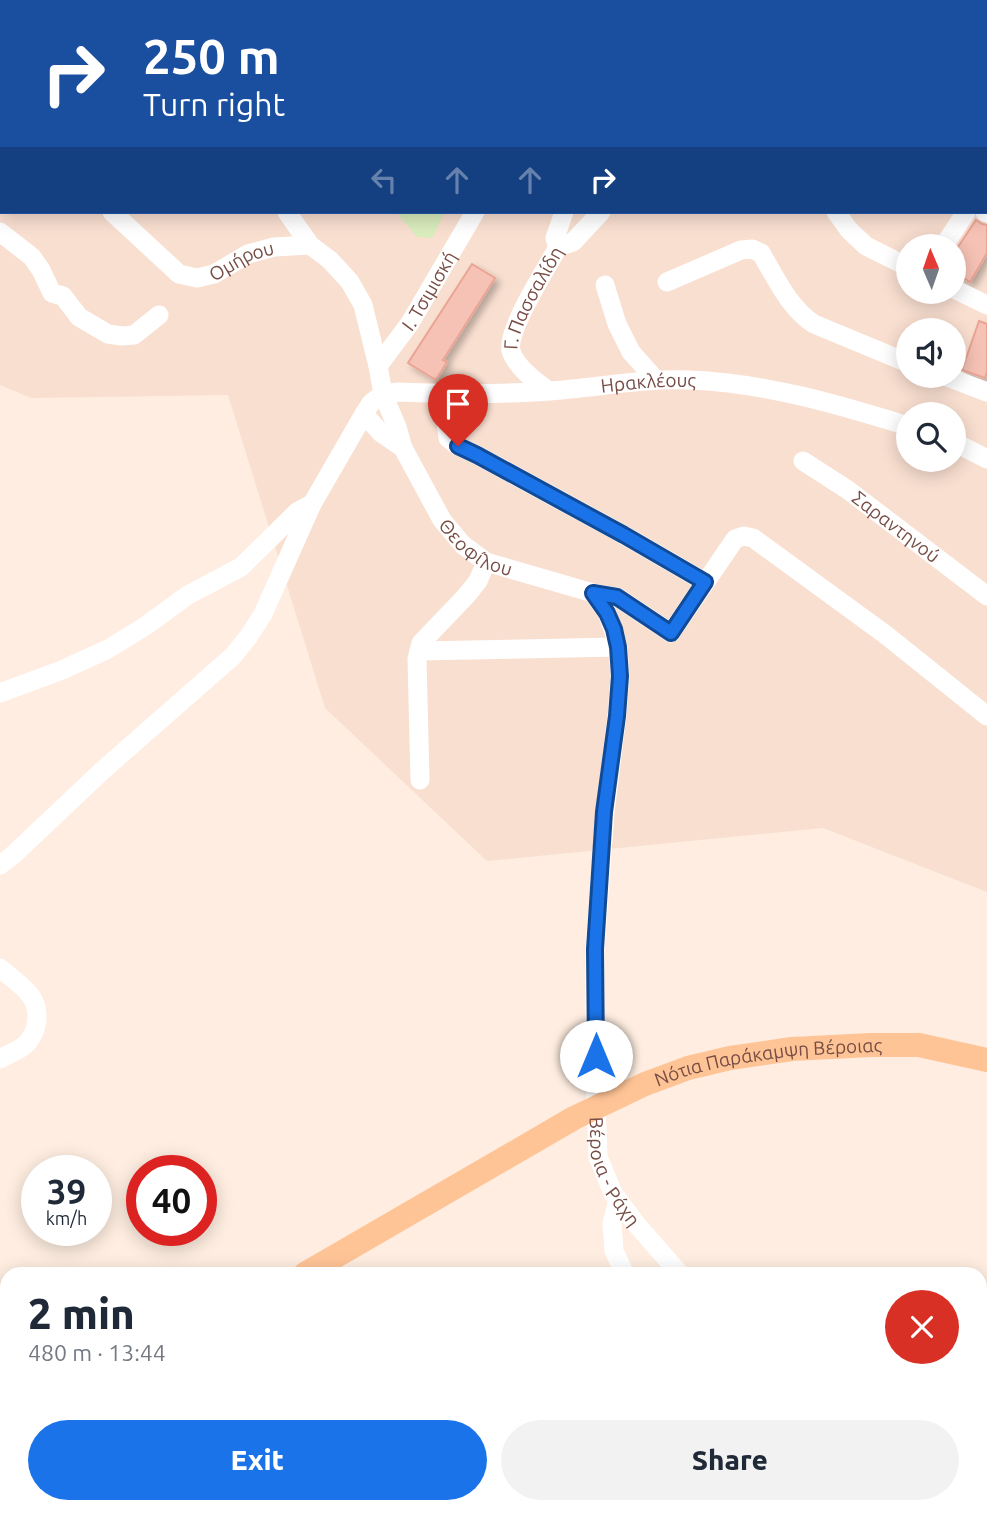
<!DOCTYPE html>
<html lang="en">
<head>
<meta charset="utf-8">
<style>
  body { margin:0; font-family:Ubuntu,sans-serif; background:#f2f2f3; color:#1f2937; height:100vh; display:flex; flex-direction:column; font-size:26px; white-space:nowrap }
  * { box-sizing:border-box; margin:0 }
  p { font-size:23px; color:#747a83 }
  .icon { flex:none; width:38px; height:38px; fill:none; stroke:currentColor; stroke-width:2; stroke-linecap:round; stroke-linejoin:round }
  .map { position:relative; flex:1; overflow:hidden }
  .panel { position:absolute; left:0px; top:1267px; width:987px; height:247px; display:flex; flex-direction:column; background:#fff; border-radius:21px 21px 0 0; box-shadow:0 4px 18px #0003 }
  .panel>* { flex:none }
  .top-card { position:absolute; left:0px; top:0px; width:987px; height:214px; box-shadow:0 4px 18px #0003; background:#1a4fa0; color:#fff; overflow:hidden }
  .needle { width:46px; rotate:358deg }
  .tools { position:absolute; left:896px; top:234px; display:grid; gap:14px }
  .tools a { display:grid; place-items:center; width:70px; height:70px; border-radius:50%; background:#fff; box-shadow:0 4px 18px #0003; font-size:35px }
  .speed { position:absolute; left:21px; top:1155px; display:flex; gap:14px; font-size:35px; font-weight:700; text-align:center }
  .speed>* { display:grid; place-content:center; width:91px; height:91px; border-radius:50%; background:#fff; box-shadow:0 4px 18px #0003; line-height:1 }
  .speed small { font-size:18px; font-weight:400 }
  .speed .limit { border:10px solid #d22; background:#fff; color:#111 }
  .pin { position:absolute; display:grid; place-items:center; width:60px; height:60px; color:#fff; margin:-72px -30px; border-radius:50% 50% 50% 0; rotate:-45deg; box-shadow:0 0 7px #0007 }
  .pin .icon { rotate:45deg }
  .me { position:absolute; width:77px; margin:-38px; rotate:0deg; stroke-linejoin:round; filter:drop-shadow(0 0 5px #0008) }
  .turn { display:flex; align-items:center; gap:24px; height:147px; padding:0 28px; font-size:32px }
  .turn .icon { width:91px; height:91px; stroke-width:2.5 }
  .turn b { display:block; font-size:49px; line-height:60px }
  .lanes { display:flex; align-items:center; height:66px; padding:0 28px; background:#0003; justify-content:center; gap:35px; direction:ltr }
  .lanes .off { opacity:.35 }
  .round { display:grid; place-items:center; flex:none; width:74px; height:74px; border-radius:37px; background:#f2f2f3 }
  .head { display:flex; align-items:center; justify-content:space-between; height:119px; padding:0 28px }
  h1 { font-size:42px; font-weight:800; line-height:52px }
  .action { display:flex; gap:14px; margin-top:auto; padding:14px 28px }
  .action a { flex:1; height:80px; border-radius:42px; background:#1a73e8; color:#fff; font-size:28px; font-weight:800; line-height:80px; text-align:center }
  .action a+a { background:#f2f2f3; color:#1f2937 }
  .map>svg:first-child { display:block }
  .residential { fill:#f9dfd0; fill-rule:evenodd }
  .green { fill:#daedbd }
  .building { fill:#f6c2b5; stroke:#eaa494; stroke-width:2; filter:url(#shadow) }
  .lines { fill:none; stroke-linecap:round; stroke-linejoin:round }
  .minor { stroke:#fff; stroke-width:19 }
  .major { stroke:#ffc496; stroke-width:24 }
  .route-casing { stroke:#114b97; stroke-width:18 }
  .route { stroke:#1a73e8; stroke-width:12 }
  .labels { text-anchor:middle; stroke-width:5; stroke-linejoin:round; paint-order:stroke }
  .street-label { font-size:19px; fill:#774d45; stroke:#fff2e8 }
</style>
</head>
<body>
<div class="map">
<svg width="987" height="1513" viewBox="0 0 987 1513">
  <defs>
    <filter id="shadow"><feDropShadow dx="4.5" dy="4.5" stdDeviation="3.5" flood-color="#0004"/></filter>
  </defs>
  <rect width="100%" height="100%" fill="#feede0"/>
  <path class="residential" d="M0,0h987v892l-164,-64 -336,33 -162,-153 -97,-313 -197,3 -31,-13zM2,2h983v210h-983zM908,247h46v45h-46zM908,331h46v45h-46zM908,415h46v45h-46z"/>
  <g class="green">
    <path d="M291,0h334l1,2h-331z"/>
    <path d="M396,212h49l-13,26 -15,-1z"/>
  </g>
  <g class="building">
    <path d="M976,220l6,4 5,1v28l-17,29 -16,-10v-19z"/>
    <path d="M472,264l23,14 -52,82 4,2 -11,18 -28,-17z"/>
    <path d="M979,321l8,3v48l-2,6 -23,-8z"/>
  </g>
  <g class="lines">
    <g class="minor">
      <path d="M181,0l1,2"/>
      <path d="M697,0l2,2"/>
      <path d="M895,0l3,2"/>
      <path d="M949,0l2,2"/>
      <path d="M985,44l2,2"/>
      <path d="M0,47l2,2"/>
      <path d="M985,103l2,-2"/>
      <path id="s1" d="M112,212l67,62 18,4 17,-4 34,-20 26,-7 36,-2"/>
      <path id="s2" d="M287,212l23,33 20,15 20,22 13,23 15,61 5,28 14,33 6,21 39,72 21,25 23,17 107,31 24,4 54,36 64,-94 9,-3 9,2 133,97 101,81"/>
      <path d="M836,212l13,18 17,16 42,21"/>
      <path d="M985,212l2,1"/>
      <path d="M0,232l32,25 9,13 11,23 11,3 16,21 29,17 14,2 12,-1 25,-20"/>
      <path d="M558,247l-3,-9 9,-26"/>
      <path d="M943,247l23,-35"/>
      <path d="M667,282l74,-32 11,-1 9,4c15,25 28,55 53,71l94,39"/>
      <path d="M605,285l12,39 14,28 25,28"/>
      <path d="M954,289l33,16"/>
      <path id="s3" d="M378,366l32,-43 65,-111"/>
      <path d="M945,376l42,16"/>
      <path id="s4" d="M549,391c-13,-9 -33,-24 -38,-40 -5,-21 36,-83 47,-104l15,-5 28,-30"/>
      <path id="s5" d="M383,394l16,-2c50,2 99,3 149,-1 47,-3 95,-13 142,-11 75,3 147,24 218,46"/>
      <path d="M450,394l-4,29 2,15 10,8 19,9 147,80 81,47"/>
      <path d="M364,414l17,19 22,15"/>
      <path d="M954,442l33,17"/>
      <path id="s6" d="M803,461l45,29 139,106"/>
      <path id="s7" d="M593,593l14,20 6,16 5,18 2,29 -3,40 -12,96 -10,137v123l3,85 15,36 24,32 43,49"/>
      <path d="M419,651l199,-4"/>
      <path d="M0,693l62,-23 46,-21 36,-22 44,-32 53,-28 56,-55 15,-8"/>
      <path d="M420,780l-3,-121 4,-16 45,-47 12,-15 8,-19"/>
      <path d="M0,865l12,-9 91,-86 130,-114 16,-20 14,-22 49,-110 52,-90 7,-11 12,-9"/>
      <path d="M0,968c20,18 42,27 36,58 -2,7 -6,15 -11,19 -7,6 -17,9 -25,14"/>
      <path d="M618,1200l-6,24 2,27 11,23"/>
      <path d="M709,1507v6"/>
      <path d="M840,1507l5,6"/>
      <path d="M614,1513l1,-6"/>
    </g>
    <g class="major">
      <path id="s8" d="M305,1274l269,-156 71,-34 43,-16 42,-10 62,-9 79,-4h48l68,15"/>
      <path d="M0,1447l7,-4"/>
    </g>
  </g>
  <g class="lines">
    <defs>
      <path id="route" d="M458,446l19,9 147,80 81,47 -34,51 -54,-36 -24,-4 14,20 7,16 4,18 2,29 -3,40 -13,96 -9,137 1,107"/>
    </defs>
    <use href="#route" class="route-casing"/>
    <use href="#route" class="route"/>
  </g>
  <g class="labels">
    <g class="street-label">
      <text dy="7" stroke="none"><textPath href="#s1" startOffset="158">Ομήρου</textPath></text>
      <text dy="7" stroke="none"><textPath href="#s3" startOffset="91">Ι. Τσιμισκή</textPath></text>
      <text dy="7" stroke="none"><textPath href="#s4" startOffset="114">Γ. Πασσαλίδη</textPath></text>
      <text dy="7" stroke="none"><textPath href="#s5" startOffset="266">Ηρακλέους</textPath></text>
      <text dy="7" stroke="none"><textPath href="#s6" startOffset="114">Σαραντηνού</textPath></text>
      <text dy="7" stroke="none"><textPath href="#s2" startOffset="397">Θεοφίλου</textPath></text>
      <text dy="7" stroke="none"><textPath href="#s8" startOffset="516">Νότια Παράκαμψη Βέροιας</textPath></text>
      <text dy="7" stroke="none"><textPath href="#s7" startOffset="590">Βέροια - Ράχη</textPath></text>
    </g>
  </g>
</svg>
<div class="tools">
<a><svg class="needle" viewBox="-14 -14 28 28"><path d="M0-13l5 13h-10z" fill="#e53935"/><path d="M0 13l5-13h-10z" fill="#747a83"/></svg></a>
<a><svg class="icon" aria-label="sound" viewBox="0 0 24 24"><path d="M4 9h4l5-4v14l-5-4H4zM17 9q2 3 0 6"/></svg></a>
<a><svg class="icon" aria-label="search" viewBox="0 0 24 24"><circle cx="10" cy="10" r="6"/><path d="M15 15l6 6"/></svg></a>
</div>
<div class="speed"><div>39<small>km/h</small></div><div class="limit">40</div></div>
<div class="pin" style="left:458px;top:446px;background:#d93025"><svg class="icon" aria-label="arrive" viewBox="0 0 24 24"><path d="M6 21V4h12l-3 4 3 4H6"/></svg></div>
<svg class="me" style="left:596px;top:1056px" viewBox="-20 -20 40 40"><circle r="19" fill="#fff"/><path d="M0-13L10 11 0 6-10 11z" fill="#1a73e8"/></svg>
<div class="top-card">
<div class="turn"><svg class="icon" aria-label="right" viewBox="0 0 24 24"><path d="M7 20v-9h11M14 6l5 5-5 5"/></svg><div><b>250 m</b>Turn right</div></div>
<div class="lanes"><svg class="icon off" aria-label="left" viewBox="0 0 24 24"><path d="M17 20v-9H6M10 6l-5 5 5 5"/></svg><svg class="icon off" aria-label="ahead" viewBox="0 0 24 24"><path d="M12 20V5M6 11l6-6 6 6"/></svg><svg class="icon off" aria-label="ahead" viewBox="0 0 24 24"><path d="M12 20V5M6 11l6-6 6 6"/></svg><svg class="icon" aria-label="right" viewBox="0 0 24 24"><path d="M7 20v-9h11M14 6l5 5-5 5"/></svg></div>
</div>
<section class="panel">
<div class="head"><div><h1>2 min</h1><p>480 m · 13:44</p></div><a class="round" style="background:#d93025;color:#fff"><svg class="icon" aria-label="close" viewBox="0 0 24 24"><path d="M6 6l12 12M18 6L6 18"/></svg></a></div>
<div class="action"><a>Exit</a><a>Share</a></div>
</section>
</div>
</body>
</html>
